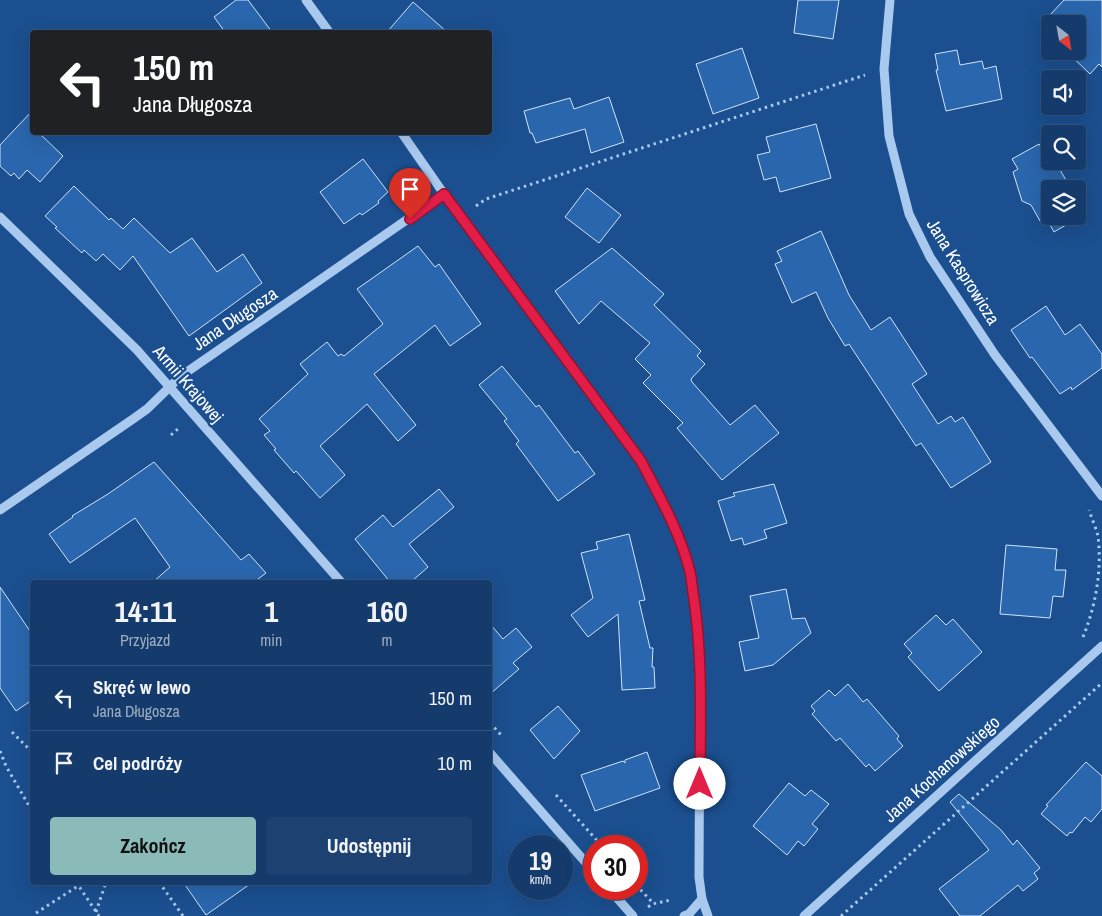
<!DOCTYPE html>
<html lang="pl">
<head>
<meta charset="utf-8">
<style>
  body { margin:0; font-family:"Archivo Narrow",sans-serif; background:#1d4271; color:#f1f3f6; height:100vh; display:flex; flex-direction:column; font-size:19px; white-space:nowrap }
  * { box-sizing:border-box; margin:0 }
  p { font-size:16px; color:#9dadc1 }
  .icon { flex:none; width:28px; height:28px; fill:none; stroke:currentColor; stroke-width:2; stroke-linecap:round; stroke-linejoin:round }
  .map { position:relative; flex:1; overflow:hidden }
  .drawer { position:absolute; left:30px; top:580px; width:462px; height:305px; display:flex; flex-direction:column; background:#143b6b; border-radius:5px; box-shadow:0 5px 20px #0002,0 0 0 1px #33557e }
  .drawer>* { flex:none }
  .hud { position:absolute; left:30px; top:30px; width:462px; height:105px; border-radius:5px; box-shadow:0 5px 20px #0002,0 0 0 1px #33557e; background:#202124; color:#fff; overflow:hidden }
  .needle { width:32px; rotate:149deg }
  .buttons { position:absolute; left:1041px; top:15px; display:grid; gap:10px }
  .buttons a { display:grid; place-items:center; width:45px; height:45px; border-radius:5px; background:#143b6b; box-shadow:0 5px 20px #0002,0 0 0 1px #33557e; font-size:25px }
  .speed { position:absolute; left:508px; top:835px; display:flex; gap:10px; font-size:25px; font-weight:700; text-align:center }
  .speed>* { display:grid; place-content:center; width:65px; height:65px; border-radius:50%; background:#143b6b; box-shadow:0 5px 20px #0002,0 0 0 1px #33557e; line-height:1 }
  .speed small { font-size:12px; font-weight:400 }
  .speed .limit { border:8px solid #d22; background:#fff; color:#111 }
  .pin { position:absolute; display:grid; place-items:center; width:42px; height:42px; color:#fff; margin:-51px -21px; border-radius:50% 50% 50% 0; rotate:-45deg; box-shadow:0 0 5px #0007 }
  .pin .icon { rotate:45deg }
  .me { position:absolute; width:55px; margin:-28px; rotate:0deg; stroke-linejoin:round; filter:drop-shadow(0 0 4px #0008) }
  .turn { display:flex; align-items:center; gap:18px; height:105px; padding:0 20px; font-size:22px }
  .turn .icon { width:65px; height:65px; stroke-width:2.5 }
  .turn b { display:block; font-size:35px; line-height:42px }
  .eta { display:flex; justify-content:space-evenly; align-items:center; height:85px; text-align:center }
  .eta b { font-size:30px; font-weight:700; line-height:35px }
  .button { display:flex; gap:10px; margin-top:auto; padding:10px 20px }
  .button a { flex:1; height:58px; border-radius:5px; background:#8bbbb9; color:#111; font-size:20px; font-weight:700; line-height:58px; text-align:center }
  .button a+a { background:#1d4271; color:#f1f3f6 }
  ul { padding:0; list-style:none }
  li { display:flex; align-items:center; gap:15px; height:65px; padding:0 20px; border-top:1px solid #33557e }
  li div { flex:1 }
  li b { display:block; font-size:19px }
  li em { font-style:normal }
  .map>svg:first-child { display:block }
  .building { fill:#2a66ad; stroke:#cfe3fa }
  .lines { fill:none; stroke-linecap:round; stroke-linejoin:round }
  .path { stroke:#a9c9ee; stroke-width:3; stroke-dasharray:2.5 4; stroke-linecap:butt }
  .minor { stroke:#a9c9ee; stroke-width:9 }
  .route-casing { stroke:#92132f; stroke-width:12 }
  .route { stroke:#e11d48; stroke-width:9 }
  .labels { text-anchor:middle; stroke-width:5; stroke-linejoin:round; paint-order:stroke }
  .street-label { font-size:18px; fill:#fff; stroke:#1b4f8f }
</style>
</head>
<body>
<div class="map">
<svg width="1102" height="916" viewBox="0 0 1102 916">
  <rect width="100%" height="100%" fill="#1b4f8f"/>
  <g class="building">
    <path d="M236,0h12l24,32h-47l-11,-15z"/>
    <path d="M798,0h41l-6,39 -39,-6z"/>
    <path d="M1064,0h38v67l-3,-3 -9,10 -23,-22 11,-1v-27h-21l-8,-8z"/>
    <path d="M413,2l34,30h-60z"/>
    <path d="M742,48l17,50 -46,16 -17,-50z"/>
    <path d="M957,50l3,15 22,-4 2,8 12,-3 6,33 -56,12 -10,-41h2l-3,-16z"/>
    <path d="M609,97l15,45 -33,11 -6,-24 -49,14 -4,-10h-2l-6,-22 46,-13 4,11z"/>
    <path d="M32,111v21h6l25,24 -23,26 -13,-12 -8,9 -5,-6 -3,3 -11,-10v-21z"/>
    <path d="M816,124l15,54 -51,14 -4,-15 -12,3 -7,-25 13,-3 -4,-15z"/>
    <path d="M1039,144l6,10 4,-3 1,10h5l16,28h-21v27h28v-16l7,14 -31,18 -8,-14 -6,3 -9,-16 -9,-4 -9,-29 5,-3 -6,-10z"/>
    <path d="M363,159l25,33 -10,9 1,2 -17,12 -2,-2 -16,11 -24,-32z"/>
    <path d="M74,186l35,34 2,-2 12,11 11,-11 36,35 22,-15 25,34 26,-18 19,29 -73,53 -56,-80 -13,14 -17,-16 -7,7 -12,-11 -2,3 -27,-25 2,-1 -12,-11z"/>
    <path d="M587,188l34,27 -22,28 -34,-26z"/>
    <path d="M821,231l28,64 22,35 19,-13 37,57 -15,10 26,40 13,-8 4,6 8,-5 28,45 -40,26 -30,-45 -5,3 -67,-102 -4,2 -17,-28 -12,-26 -24,11 -17,-39 7,-3 -5,-10z"/>
    <path d="M418,246l17,21 4,-3 42,60 -31,22 -15,-21 -61,49 42,51 -18,16 -31,-37 -47,42 25,29 -25,23 -24,-27 -2,2 -20,-23 2,-1 -12,-14 6,-4 -11,-12 49,-45 -8,-10 27,-22 11,14 3,-2 3,2 39,-32 -26,-35z"/>
    <path d="M612,248l52,46 -10,11 47,46 -4,5 8,8 -14,15 1,3 38,43 25,-20 24,28 -57,47 -45,-52 6,-5 -40,-40 8,-8 -16,-16 15,-16 -49,-42 -22,23 -24,-33z"/>
    <path d="M1046,306l19,29 15,-11 22,30v14l-30,22 -1,-3 -11,7 -28,-37 -2,1 -19,-28z"/>
    <path d="M502,366l34,41 3,-2 36,48 3,-2 17,23 -37,27 -42,-57 3,-3 -15,-20 3,-2 -28,-34z"/>
    <path d="M154,462l87,98 8,-6 8,9 9,10 -8,6 2,3h-107l17,-15 -35,-49 -65,45 -21,-29 24,-17 -1,-1 36,-22z"/>
    <path d="M774,484l13,39 -23,7 3,8 -23,7 -2,-7 -11,3 -13,-40 17,-5 -2,-3z"/>
    <path d="M439,489l15,18 -45,37 19,23 -17,15h-21l-35,-43 28,-24 10,12z"/>
    <path d="M629,534l16,66 -6,1 11,47h3l-1,19h2l1,21 -33,2 -4,-76 -30,23 -17,-22 22,-17 -12,-45 17,-4 -2,-7z"/>
    <path d="M1006,545l51,4 -2,21h11l-3,27 -10,-1 -3,22 -50,-4z"/>
    <path d="M0,587l32,47v66l-16,11 -16,-23z"/>
    <path d="M786,589l6,30 13,-1 6,15 -38,32 -28,6 -6,-29 20,-4 -9,-42z"/>
    <path d="M936,615l10,10 7,-6 29,33 -43,39 -31,-34 4,-4 -8,-9z"/>
    <path d="M490,624l13,15 13,-11 16,19 -19,16 6,6 -29,25z"/>
    <path d="M848,684l15,18 4,-3 32,37 -2,3 6,7 -28,25 -6,-7 -3,3 -26,-29 -4,3 -24,-27 3,-3 -4,-5 18,-16 6,6z"/>
    <path d="M558,706l22,25 -26,28 -24,-29z"/>
    <path d="M647,752l13,36 -65,23 -14,-36 42,-14 2,2v-3z"/>
    <path d="M1086,762l16,14v33l-11,13 -6,-5 -13,16 -2,-1 -3,4 -26,-22 7,-8 -2,-1z"/>
    <path d="M789,783l16,13 6,-6 18,14 -17,20 6,5 -14,17 -6,-5 -11,14 -34,-29z"/>
    <path d="M959,794l42,36 12,15 4,-5 23,28 -6,5 4,6 -15,12 -5,-6 -38,31h-20l-21,-27 50,-39 -39,-48z"/>
    <path d="M183,882h70l-47,33z"/>
  </g>
  <g class="lines">
    <g class="path">
      <path d="M476,206l10,-7 379,-124"/>
      <path d="M171,435l9,-8"/>
      <path d="M1083,637c13,-32 19,-67 15,-101 -2,-8 -6,-17 -9,-26"/>
      <path d="M490,723l13,14"/>
      <path d="M12,732l20,20"/>
      <path d="M0,751l6,15 26,45"/>
      <path d="M556,795l46,51"/>
      <path d="M76,882l23,34"/>
      <path d="M159,882l24,34"/>
      <path d="M636,885l17,18"/>
      <path d="M648,907c8,-6 16,-4 24,-8"/>
      <path d="M96,912l10,-30"/>
      <path d="M36,913l42,-27"/>
      <path d="M841,916l261,-233"/>
    </g>
    <g class="minor">
      <path d="M306,0l23,32"/>
      <path d="M890,0l-6,69 5,67 20,78 21,43 65,98 107,141"/>
      <path d="M401,132l43,62 197,267 36,72 13,36 8,54 2,48 -1,206 3,22 6,17"/>
      <path d="M0,217l137,133 204,232"/>
      <path d="M0,510l133,-91 14,-10 34,-33 263,-182"/>
      <path d="M490,753l104,119"/>
      <path d="M609,889l24,27"/>
      <path d="M684,916l5,-2 13,-15"/>
      <path d="M804,916l298,-270"/>
    </g>
  </g>
  <g class="lines">
    <defs>
      <path id="route" d="M410,219l34,-25 197,267c18,35 38,69 48,107 3,10 3,21 5,31 9,61 6,124 6,185"/>
    </defs>
    <use href="#route" class="route-casing"/>
    <use href="#route" class="route"/>
  </g>
  <g class="labels">
    <g class="street-label">
      <text transform="translate(963 272) rotate(58)" y="6">Jana Kasprowicza</text>
      <text transform="translate(235 319) rotate(-34)" y="6">Jana Długosza</text>
      <text transform="translate(188 384) rotate(49)" y="6">Armii Krajowej</text>
      <text transform="translate(942 769) rotate(-42)" y="6">Jana Kochanowskiego</text>
    </g>
  </g>
</svg>
<div class="buttons">
<a><svg class="needle" viewBox="-14 -14 28 28"><path d="M0-13l5 13h-10z" fill="#e53935"/><path d="M0 13l5-13h-10z" fill="#9dadc1"/></svg></a>
<a><svg class="icon" aria-label="sound" viewBox="0 0 24 24"><path d="M4 9h4l5-4v14l-5-4H4zM17 9q2 3 0 6"/></svg></a>
<a><svg class="icon" aria-label="search" viewBox="0 0 24 24"><circle cx="10" cy="10" r="6"/><path d="M15 15l6 6"/></svg></a>
<a><svg class="icon" aria-label="layers" viewBox="0 0 24 24"><path d="M12 4l9 5-9 5-9-5zM3 14l9 5 9-5"/></svg></a>
</div>
<div class="speed"><div>19<small>km/h</small></div><div class="limit">30</div></div>
<div class="pin" style="left:410px;top:219px;background:#d93025"><svg class="icon" aria-label="arrive" viewBox="0 0 24 24"><path d="M6 21V4h12l-3 4 3 4H6"/></svg></div>
<svg class="me" style="left:700px;top:784px" viewBox="-20 -20 40 40"><circle r="19" fill="#fff"/><path d="M0-13L10 11 0 6-10 11z" fill="#e11d48"/></svg>
<div class="hud">
<div class="turn"><svg class="icon" aria-label="left" viewBox="0 0 24 24"><path d="M17 20v-9H6M10 6l-5 5 5 5"/></svg><div><b>150 m</b>Jana Długosza</div></div>
</div>
<section class="drawer">
<div class="eta">
<div><b>14:11</b><p>Przyjazd</p></div>
<div><b>1</b><p>min</p></div>
<div><b>160</b><p>m</p></div>
</div>
<ul>
<li><svg class="icon" aria-label="left" viewBox="0 0 24 24"><path d="M17 20v-9H6M10 6l-5 5 5 5"/></svg><div><b>Skręć w lewo</b><p>Jana Długosza</p></div><em>150 m</em></li>
<li><svg class="icon" aria-label="arrive" viewBox="0 0 24 24"><path d="M6 21V4h12l-3 4 3 4H6"/></svg><div><b>Cel podróży</b></div><em>10 m</em></li>
</ul>
<div class="button"><a>Zakończ</a><a>Udostępnij</a></div>
</section>
</div>
</body>
</html>
